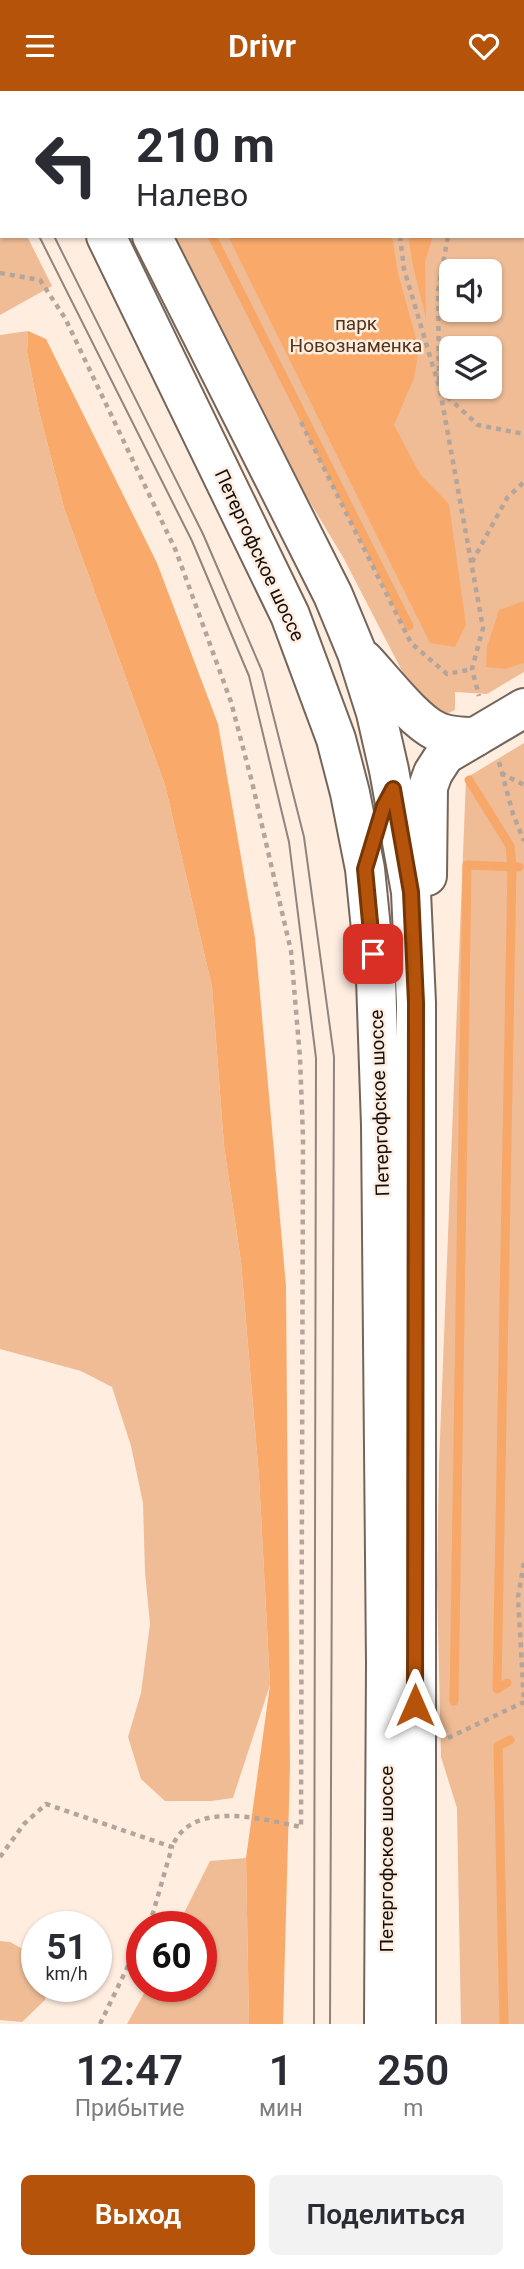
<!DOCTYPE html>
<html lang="ru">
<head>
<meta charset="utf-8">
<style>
  body { margin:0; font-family:Roboto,sans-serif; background:#f2f2f3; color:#2b2b33; height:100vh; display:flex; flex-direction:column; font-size:26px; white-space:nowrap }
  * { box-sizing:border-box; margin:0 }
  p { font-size:23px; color:#7c7c81 }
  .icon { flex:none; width:38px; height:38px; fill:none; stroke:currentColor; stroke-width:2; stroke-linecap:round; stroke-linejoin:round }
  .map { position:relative; height:1933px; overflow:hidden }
  .sheet { display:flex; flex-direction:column; background:#fff; flex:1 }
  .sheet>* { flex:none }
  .guide { position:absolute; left:0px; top:0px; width:525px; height:147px; box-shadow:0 2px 5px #0004; background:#fff; color:#2b2b33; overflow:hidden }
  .fabs { position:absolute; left:439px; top:168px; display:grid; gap:14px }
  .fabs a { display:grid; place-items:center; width:63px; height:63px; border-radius:10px; background:#fff; box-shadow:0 2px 5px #0004; font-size:35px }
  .speed { position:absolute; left:21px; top:1820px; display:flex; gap:14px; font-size:35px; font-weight:700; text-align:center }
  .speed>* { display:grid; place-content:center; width:91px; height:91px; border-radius:50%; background:#fff; box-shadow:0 2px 5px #0004; line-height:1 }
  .speed small { font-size:18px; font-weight:400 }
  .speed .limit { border:10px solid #d22; background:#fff; color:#111 }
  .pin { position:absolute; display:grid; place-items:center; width:60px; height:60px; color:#fff; margin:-30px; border-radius:14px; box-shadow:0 4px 10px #0006 }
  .me { position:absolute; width:77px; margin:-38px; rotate:0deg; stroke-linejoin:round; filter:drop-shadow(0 0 5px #0008) }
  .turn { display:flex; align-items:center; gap:24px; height:147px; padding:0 21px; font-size:32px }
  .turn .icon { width:91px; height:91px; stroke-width:2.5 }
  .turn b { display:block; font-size:49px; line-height:60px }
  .eta { display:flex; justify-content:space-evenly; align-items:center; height:119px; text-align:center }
  .eta b { font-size:42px; font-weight:600; line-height:49px }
  .button { display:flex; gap:14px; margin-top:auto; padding:14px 21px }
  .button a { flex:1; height:80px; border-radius:10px; background:#b45309; color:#fff; font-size:28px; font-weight:600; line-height:80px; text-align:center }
  .button a+a { background:#f2f2f3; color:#2b2b33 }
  header { display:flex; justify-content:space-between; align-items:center; height:91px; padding:0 21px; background:#b45309; color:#fff; font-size:32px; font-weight:600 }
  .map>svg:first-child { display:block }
  .green { fill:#efbc96; fill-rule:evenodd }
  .forest { fill:#f9aa6b }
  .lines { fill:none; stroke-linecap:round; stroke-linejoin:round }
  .stream { stroke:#f7a768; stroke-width:9 }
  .secondary-casing { stroke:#74655a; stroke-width:42 }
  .primary-casing { stroke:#74655a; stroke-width:42 }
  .path { stroke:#b3a59b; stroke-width:4.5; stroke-dasharray:5 5; stroke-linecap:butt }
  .secondary { stroke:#fff; stroke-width:38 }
  .primary { stroke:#fff; stroke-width:38 }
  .tram { stroke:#91847c; stroke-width:2 }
  .route-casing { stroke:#753606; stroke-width:18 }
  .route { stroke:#b45309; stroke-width:12 }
  .labels { text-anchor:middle; stroke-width:5; stroke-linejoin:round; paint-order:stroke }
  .park-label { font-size:19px; fill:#533319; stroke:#ffede0 }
  .street-label { font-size:19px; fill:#150f0b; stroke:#ffede0 }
</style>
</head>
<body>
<header><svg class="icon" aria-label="menu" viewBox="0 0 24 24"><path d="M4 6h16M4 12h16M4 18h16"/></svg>Drivr<svg class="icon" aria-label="heart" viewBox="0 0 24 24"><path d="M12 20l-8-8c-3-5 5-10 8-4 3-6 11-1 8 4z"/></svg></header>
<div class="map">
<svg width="524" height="1933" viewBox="0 0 524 1933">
  <rect width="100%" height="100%" fill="#ffede0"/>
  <g class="green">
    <path d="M97,0h427v581l-37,22 -32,-2v18l-15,7 -23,-17 -74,-143 -67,-111 -106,-210h353v-143zM452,180h38v39h-38zM452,257h38v39h-38z"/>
    <path d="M0,91l2,54h25l25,50 -52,29z"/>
    <path d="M28,240l-1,21 12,59 25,97 101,277 47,202 12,159 17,116 18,215 11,208 -37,113 -22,3h-46l-24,-22 -13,-42 13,-44 9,-69 -5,-52 -2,-69 -12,-57 -19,-59 -31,-16 -81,-22v-1014z"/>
    <path d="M524,652v1281h-63l-4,-216 -16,-51 -4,-174 2,-119 27,-686z"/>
    <path d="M246,1767l3,166h-122l21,-38h53v-59h-24l33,-66z"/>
    <path d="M0,1850l10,1 27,15v29h11l-3,14 -23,22 -22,-2z"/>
  </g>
  <g class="forest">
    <path d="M155,0h211v2h-210z"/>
    <path d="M228,145h164l6,37 21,76 -5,29 -20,47 26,49 29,30 17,121 -11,22 -25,-4z"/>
    <path d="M408,145h25l-8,26 1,56 -13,-52z"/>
    <path d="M28,240l18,8 111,224 61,161 37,214 31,348 4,481 -7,257h-34l-3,-166 24,-173 -11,-208 -18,-215 -17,-116 -12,-159 -47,-202 -101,-277 -25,-97 -12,-59z"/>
    <path d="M524,510v62l-19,6 -19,-2 1,-20 12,-37z"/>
  </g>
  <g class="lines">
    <g class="stream">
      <path d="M139,0l1,2"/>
      <path d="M212,145l197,390"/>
      <path d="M469,689l41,66 2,21 -15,822 10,-6"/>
      <path d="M454,1610l13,-836 52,2"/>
      <path d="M504,1933l-6,-278 12,-6"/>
    </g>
    <defs>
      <path id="secondary" d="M448,662l76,-45"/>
      <g id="primary">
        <path d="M35,0l1,2"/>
        <path d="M79,0l1,2"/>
        <path d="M106,145l184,379 46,124 14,54 15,76 11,110 5,146 5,538 -2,361"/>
        <path d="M152,145l181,359 24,58 19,60 13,57 22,122 5,111v1021"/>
        <path d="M364,569c19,20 49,60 72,71 12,6 26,6 39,6"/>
        <path d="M427,785l1,-89 5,-14 11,-17"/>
      </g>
    </defs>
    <use href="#secondary" class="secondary-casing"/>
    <use href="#primary" class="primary-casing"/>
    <g class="path">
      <path d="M376,0v2"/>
      <path d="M495,2l1,-2"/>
      <path d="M400,145l4,33 36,121 43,238 -11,41 7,27"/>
      <path d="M0,182l40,7 25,38 111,233 55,151 21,80 39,169 9,107 3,79 -2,690c-39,-8 -110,-28 -129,20"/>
      <path d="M439,290l-1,-90 10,-55"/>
      <path d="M440,299l38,35 46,9"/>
      <path d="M301,331l110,221 36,31 25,-5"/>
      <path d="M472,471l35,-64 17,-16"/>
      <path d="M499,671l14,52 11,27"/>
      <path d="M501,682l23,12"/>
      <path d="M524,1472l-6,34 6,105"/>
      <path d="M448,1647l76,-36"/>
      <path d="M0,1766l24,-33 22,-20 126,43 -19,66 -7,14"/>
      <path d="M100,1933l42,-87"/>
    </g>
    <use href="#secondary" class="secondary"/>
    <use href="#primary" class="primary"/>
    <g class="tram">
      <path d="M0,37l2,3"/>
      <path d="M0,68l2,3"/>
      <path d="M39,145l153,305 57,135 40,166 27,216 -2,966"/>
      <path d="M54,145l149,298 59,137 42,166 30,220 -4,967"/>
    </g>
  </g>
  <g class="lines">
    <defs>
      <path id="route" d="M373,863l-8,-85 19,-63 9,-17 18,103 5,111 -1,702"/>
    </defs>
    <use href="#route" class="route-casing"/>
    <use href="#route" class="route"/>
  </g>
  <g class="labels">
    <g class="park-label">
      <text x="356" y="239">парк<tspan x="356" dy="22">Новознаменка</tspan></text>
    </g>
    <g class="street-label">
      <text transform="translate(260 464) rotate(65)" y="7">Петергофское шоссе</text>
      <text transform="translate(379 1012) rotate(-92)" y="7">Петергофское шоссе</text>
      <text transform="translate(386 1768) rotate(-90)" y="7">Петергофское шоссе</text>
    </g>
  </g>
</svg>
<div class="fabs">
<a><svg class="icon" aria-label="sound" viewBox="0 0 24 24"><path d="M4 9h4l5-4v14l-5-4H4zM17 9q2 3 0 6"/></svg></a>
<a><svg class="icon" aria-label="layers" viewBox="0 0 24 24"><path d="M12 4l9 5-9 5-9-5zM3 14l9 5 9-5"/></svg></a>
</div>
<div class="speed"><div>51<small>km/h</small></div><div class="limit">60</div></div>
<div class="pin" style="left:373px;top:863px;background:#d93025"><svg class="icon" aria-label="arrive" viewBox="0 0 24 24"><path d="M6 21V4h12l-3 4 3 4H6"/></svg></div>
<svg class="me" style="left:415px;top:1614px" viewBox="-20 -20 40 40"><path d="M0-17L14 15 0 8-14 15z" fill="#b45309" stroke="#fff" stroke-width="4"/></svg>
<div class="guide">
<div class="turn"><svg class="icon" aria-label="left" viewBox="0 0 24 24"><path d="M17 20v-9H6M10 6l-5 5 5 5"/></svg><div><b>210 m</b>Налево</div></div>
</div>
</div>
<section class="sheet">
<div class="eta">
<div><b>12:47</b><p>Прибытие</p></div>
<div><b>1</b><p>мин</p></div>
<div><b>250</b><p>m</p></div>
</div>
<div class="button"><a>Выход</a><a>Поделиться</a></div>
</section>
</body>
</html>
